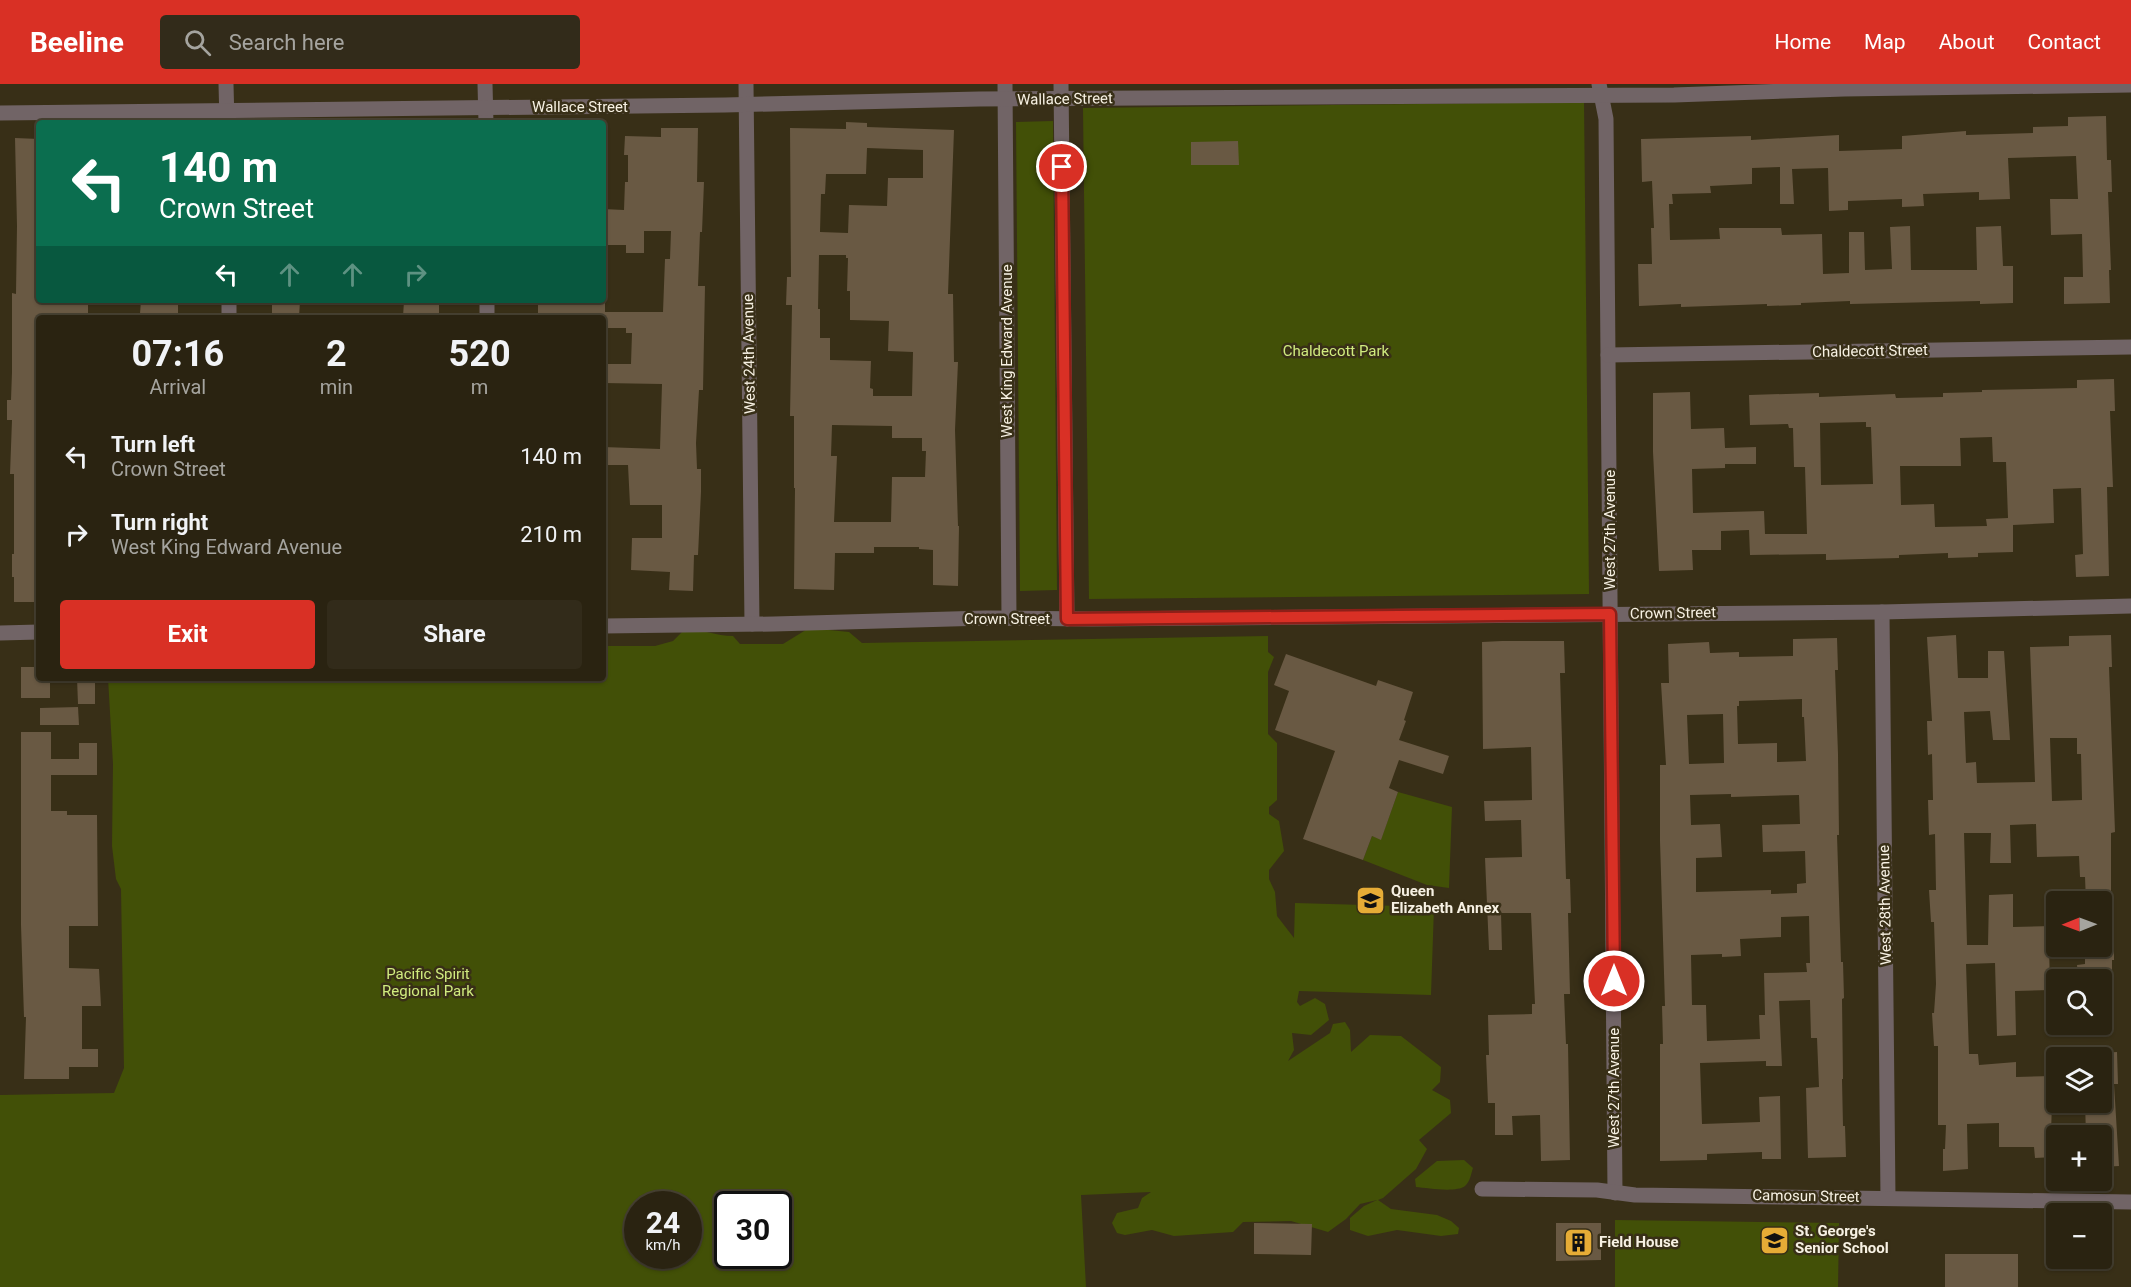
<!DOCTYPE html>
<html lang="en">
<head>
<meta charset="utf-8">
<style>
  body { margin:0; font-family:Roboto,sans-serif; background:#322b1a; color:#f1f3f6; height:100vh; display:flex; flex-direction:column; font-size:22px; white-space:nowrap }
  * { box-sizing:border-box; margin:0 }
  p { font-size:20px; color:#a5a49f }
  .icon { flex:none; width:33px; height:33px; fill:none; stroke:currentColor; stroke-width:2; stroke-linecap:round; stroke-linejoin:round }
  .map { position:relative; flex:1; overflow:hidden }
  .side { position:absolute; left:36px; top:231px; width:570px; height:366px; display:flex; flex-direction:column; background:#2a2311; border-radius:6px; box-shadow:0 2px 4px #0004,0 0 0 2px #464031 }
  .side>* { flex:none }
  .top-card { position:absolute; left:36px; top:36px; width:570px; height:183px; border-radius:6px; box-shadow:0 2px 4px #0004,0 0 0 2px #464031; background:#0b6e4f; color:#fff; overflow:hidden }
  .needle { width:39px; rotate:269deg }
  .fabs { position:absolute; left:2046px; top:807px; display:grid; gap:12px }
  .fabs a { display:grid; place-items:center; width:66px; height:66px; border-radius:6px; background:#2a2311; box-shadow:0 2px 4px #0004,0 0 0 2px #464031; font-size:30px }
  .speed { position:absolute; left:624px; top:1107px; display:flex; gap:12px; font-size:30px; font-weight:700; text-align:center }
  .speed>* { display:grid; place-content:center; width:78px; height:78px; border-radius:50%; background:#2a2311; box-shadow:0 2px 4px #0004,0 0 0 2px #464031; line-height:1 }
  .speed small { font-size:15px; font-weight:400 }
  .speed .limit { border:3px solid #111; border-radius:9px; background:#fff; color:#111 }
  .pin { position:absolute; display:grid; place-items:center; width:51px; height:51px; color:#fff; margin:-26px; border:3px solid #fff; border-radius:50%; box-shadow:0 2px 6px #0007 }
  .me { position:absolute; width:66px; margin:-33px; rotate:0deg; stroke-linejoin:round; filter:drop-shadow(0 0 4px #0008) }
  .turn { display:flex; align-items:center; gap:21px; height:126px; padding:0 24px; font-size:27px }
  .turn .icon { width:78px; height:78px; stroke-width:2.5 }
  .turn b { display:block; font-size:42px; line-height:51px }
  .lanes { display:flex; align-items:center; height:57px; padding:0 24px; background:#0003; justify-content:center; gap:30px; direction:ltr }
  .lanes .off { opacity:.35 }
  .eta { display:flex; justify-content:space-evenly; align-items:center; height:102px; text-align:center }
  .eta b { font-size:36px; font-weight:700; line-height:42px }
  .action { display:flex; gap:12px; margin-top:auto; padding:12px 24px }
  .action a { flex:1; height:69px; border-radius:6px; background:#d93025; color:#fff; font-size:24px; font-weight:700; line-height:69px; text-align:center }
  .action a+a { background:#322b1a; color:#f1f3f6 }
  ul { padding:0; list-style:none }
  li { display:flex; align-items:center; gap:18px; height:78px; padding:0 24px }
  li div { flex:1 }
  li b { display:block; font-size:22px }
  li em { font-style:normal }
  header { display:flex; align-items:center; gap:36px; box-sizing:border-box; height:84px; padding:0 30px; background:#d93025; color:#fff }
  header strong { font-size:28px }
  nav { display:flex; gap:33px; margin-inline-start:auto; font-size:21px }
  .search { width:420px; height:54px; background:#322b1a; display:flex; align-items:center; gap:15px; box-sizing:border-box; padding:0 21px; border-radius:6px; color:#a5a49f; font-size:22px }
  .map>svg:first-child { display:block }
  .green { fill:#425007; fill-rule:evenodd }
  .building { fill:#695943; fill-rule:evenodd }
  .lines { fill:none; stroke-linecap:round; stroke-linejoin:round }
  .minor { stroke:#716466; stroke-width:15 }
  .route-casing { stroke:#8d1f18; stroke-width:15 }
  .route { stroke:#d93025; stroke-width:10 }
  .labels { text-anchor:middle; stroke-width:5; stroke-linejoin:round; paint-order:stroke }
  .street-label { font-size:15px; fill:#f7f1e3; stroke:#382f17 }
  .park-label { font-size:15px; fill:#d0eb7f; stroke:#382f17 }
  .poi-label { font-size:15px; font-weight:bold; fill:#f7f1e3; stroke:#382f17; text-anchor:start }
</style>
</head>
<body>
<header>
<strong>Beeline</strong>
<div class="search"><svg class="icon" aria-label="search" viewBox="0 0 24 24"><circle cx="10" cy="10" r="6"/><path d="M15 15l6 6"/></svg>Search here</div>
<nav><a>Home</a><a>Map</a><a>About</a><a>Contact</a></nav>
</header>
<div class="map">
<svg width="2131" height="1203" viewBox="0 0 2131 1203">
  <rect width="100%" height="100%" fill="#382f17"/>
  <g class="green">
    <path d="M1584,18l5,492 -500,5 -6,-491z"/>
    <path d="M1053,37l4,469 -37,1 -4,-469z"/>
    <path d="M809,544l40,4 13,11 406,-7v16l6,5 -6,15v62l9,9v57l-8,7v7l10,7 5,30 -15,19v9l6,13 2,24 17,22 1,-35 139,4 -3,88 -132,-4 -2,11 3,4 15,-8 10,6 4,16 -18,15 -19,-2 2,17 -6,11 42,-28 3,-9 12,-2 5,8 1,22 19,-17 31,1 40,31 -1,15 -8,8 18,10 1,13 -32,27 8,9 -11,20 -33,29 -5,2 13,9 46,6 14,6 8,7 -1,6 -17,2 -44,-6 -29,6 -18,-6v-12l14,-12 13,-6 -17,4 -14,15 -18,13 -37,-11 -48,1 -10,10 -59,4 -22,-6 -27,5 -8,-2 -5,-10 5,-10 21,-5 4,-10 9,-6 -70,3 5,92h-1086v-192l114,-2 10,-25 -3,-179 -5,-10 -4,-33 1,-82 -5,-86h495v-32h52l18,-5 12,-12c17,0 31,7 48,7l7,8h43zM638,1120h50v52h-50zM728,1120h50v52h-50z"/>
    <path d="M1398,708l54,15 -3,81 -22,-3 -64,-25 9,-24 9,3z"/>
    <path d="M1464,1076l9,8c-2,6 -3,14 -8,18 -9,7 -38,2 -49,1l-1,-8 22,-18z"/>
    <path d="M1615,1136l224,3 -1,64h-223z"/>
  </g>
  <g class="building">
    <path d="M2106,32l1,44h4l1,32h-4l3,78h-2l1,33 -46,1v-27h19l-1,-43 -31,1 -1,-36h28l-2,-43 -68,2 2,41 -31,1v-8l-56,2 1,12 -22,1v-8l-54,2v9l-19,1 -1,-43 -36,1 2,35h-14v-37l-28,1v16l-42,2 1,7 -39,1 1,10h-4l1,36 50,-1 -1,-11h62l1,7 40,-1 1,40 26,-1v-41h15l1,38 27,-1 -2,-42 20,-1 1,44h66l-1,-43 25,-1 2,40h10v37l-33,1v-3l-130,3v-3l-49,2v2l-34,1v-2l-86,3v-3l-42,2 -1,-42h14l-1,-36h3l-2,-47 -10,1 -1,-43 110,-3v4l88,-5v16l63,-2v-13l64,-5v4l67,-2v-6l35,-1v-9z"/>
    <path d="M846,38l21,1v4l87,3 -6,164h5l1,68h4l-3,68 3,96h1l-1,60 -25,-1v-35l-14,-1v-2h-45v6h-39l-1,37 -40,-1 1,-101h-1v-72h-4l2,-111h-6l1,-28h4l-1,-149 56,1zM867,64l56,2v28h-35l-1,28 -38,-1 -1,28 -28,-1 1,-38h4l1,-20h40zM819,171h27v3h2l-1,33h3v29l39,1 -1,30 25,1 -1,44h-39v-7l-3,-1 1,-27 -41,-1v-22h-10v-29h-2zM832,341l60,1v12h30v13h4l-1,26h-33l-1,45h-57l3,-66h-6z"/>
    <path d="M661,44h37l-1,54h7l-2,50h-2l-2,54h7l-2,104h-4l-3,53 1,26h4v23l-3,63h-4l-1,36 -24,-1 1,-18 -39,-2 1,-32h30v-33h-32l-2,-40h-25v-18l57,2 2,-65 -59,-1v-19h28l1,-31h-6v-5h-23v-10h-65v-18h67v12h58l2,-53h5l1,-28h-27v22h-18v-8h-23v-36l21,1 1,-28h3v-27h-4l1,-19 36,1z"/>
    <path d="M15,54l24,1v161h49v18h-49v284h-25v-25h-2v-23h2v-80h-4l2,-54h-5v-20h4l1,-28v-79l4,1 1,-68z"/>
    <path d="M1238,57l1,24h-48v-23z"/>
    <path d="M141,216h37v15l-38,-1z"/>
    <path d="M272,216h28l-1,18h-27z"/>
    <path d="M404,216h35v18h-36z"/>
    <path d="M2114,295l1,32h-5l3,76h-6l2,89 -33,1 -1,-22 8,-1 -2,-66 -28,1 1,34 -41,2v27l-35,1v4l-30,1v-5l-49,2v3l-73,2v-6l-76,1 -1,-25 -28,1v19h-29l1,20 -34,1 -6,-119v-59l37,-1 1,37 33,-1 1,20 31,-1v17h-31v4l-33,1 1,44 71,-2 1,23h42l-2,-67h-11l-1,-39h-4l-1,-4 -38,1 -1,-30 70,-2v4l76,-3 1,4 47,-1v-4l39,-1v-2l95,-2v-8zM1866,338v5h5l2,57 -52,1 -1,-62zM1992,353l1,25h13l2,56 -22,1 1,7 -52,1 -1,-23 -33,1 -1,-39h61l-1,-28z"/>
    <path d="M1956,551l2,43h30v-27h16l6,89h-17l-3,-29 -26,1 2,51 10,-1 1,21 58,-1 -5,-135 39,-1v-10l42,-1 1,32h-3l6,165 -4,1v69h-25l-1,-25h-5l-1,-21 -42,1 -1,-33 -26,1 1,38h-21l1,-30h-27l3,112h21l1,-50 24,-1v33l40,-1v17h-4l1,47 -35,1 1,44 -19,1 -2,-73 -29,1 3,90h9l1,11 37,-3v15l37,-1 -2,56h2l1,25 -19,1 -1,-11h-35v-24l-32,1 1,45 -25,2v-22h2l1,-24h-8v-79h-4l-2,-33h2l2,-29 -2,-62h-3l-2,-32h7l-1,-56 -6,1 -1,-35h5l-1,-46 -4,1 -1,-34h5l-5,-84zM2050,654h27v16h4l1,46 -30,1z"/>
    <path d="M1837,554l1,32h-3l3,84 1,81h-2l4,127h2l1,36 -2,1 1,80h-1l1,47h2l1,31 -38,1 -2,-70 13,-1 -2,-49h-6l-1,-38 -31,1 3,65h-16v-5l-66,2 2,61 58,-2 -1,-25 21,-1 1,63h-19v-7l-55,2v6l-47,1v-117h3l-1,-38h3l-5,-165v-76h6l-5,-82h8l-1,-39 41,-2 1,11 29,-1v5l54,-1v-17zM1802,615v18h2l2,44 -29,1v-19l-39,1 -1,-38h2v-5zM1723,630l1,49 -35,1 -2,-49zM1731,710v3l68,-2 1,29 -38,1 1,27 42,-1 1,32 -9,1v9l-26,1v-4l-75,2v-34l26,-1 -2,-33 -29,1 -1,-30zM1809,832l1,47h-4l1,9 -43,1 1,42h-6l1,24 -53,2 -1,-36h-14l-1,-50 31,-1v3l19,-1 -1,-17 41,-2v-20z"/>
    <path d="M1502,557h62l1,32h-5l6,206h4l1,34h-3l2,81h-6l2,50h2l2,116 -29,1 -1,-46 -28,1 1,19h-18v-32h-7l-2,-48h3l-1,-40 44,-1v-10h3l-4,-91h-30l1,37h-13l-4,-92 37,-1 -1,-37 -36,1 -1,-20 48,-1 -1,-53 -48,2 -1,-107z"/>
    <path d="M1286,570l90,32 2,-6 35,12 -9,28 2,1 -7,19 50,16 -6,18 -44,-14 -10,28 9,4 -17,48 -9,-4 -9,24 -60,-21 32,-88 -60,-21 14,-39 -15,-6z"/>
    <path d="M21,583h18v11h11v20h-29z"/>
    <path d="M77,594h18v26h-17z"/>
    <path d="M78,623l1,18h-39v-17z"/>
    <path d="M21,648h30v27h28v-16h18v32h-46v36h16v4h30l1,111h-29v42l30,1 2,37h-19v43h16v18h-29v12h-45l2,-62h-2l-3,-92z"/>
    <path d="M2085,862h29v14h-2v20h-34l-1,-15 8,-1z"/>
    <path d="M2117,968l1,32h-4l5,82 -17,1v-31h-16l-1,-34h17v-49z"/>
    <path d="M1254,1139l58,1 -1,31 -57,-1z"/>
    <path d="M1556,1139h45v37l-45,1z"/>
    <rect x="1945" y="1170" width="73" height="33"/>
  </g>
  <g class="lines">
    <g class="minor">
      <path d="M226,0l1,39"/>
      <path d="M485,0l1,39"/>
      <path d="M746,0l6,540"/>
      <path d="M1005,0l4,534"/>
      <path d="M1061,0l6,535"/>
      <path d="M1599,0l7,35 9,1074"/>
      <path d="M0,29l725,-8 254,-6 695,-4 170,-6 287,-4"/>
      <path d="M229,216v18"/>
      <path d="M487,216v18"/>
      <path d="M1608,271l523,-8"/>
      <path d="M1882,528l6,586"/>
      <path d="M603,542l171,-2 212,-6 106,1 790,-7 249,-6"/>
      <path d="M0,549l39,-1"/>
      <path d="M1482,1105l115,1 38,5 496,7"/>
    </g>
  </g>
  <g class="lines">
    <defs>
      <path id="route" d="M1062,83l5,452 543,-5 4,367"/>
    </defs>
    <use href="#route" class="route-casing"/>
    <use href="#route" class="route"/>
  </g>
  <defs>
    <symbol id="school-square" viewBox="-11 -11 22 22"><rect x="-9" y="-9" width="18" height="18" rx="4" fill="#e6ac36" stroke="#382f17"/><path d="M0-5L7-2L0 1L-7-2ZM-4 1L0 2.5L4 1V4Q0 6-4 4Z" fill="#111"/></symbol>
    <symbol id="building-square" viewBox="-11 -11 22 22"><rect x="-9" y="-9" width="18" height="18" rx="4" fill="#e6ac36" stroke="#382f17"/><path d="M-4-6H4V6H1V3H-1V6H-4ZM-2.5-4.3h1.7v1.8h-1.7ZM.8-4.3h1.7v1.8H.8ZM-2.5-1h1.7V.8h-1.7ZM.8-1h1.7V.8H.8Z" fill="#111"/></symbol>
  </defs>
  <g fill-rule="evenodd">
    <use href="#school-square" x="1354" y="800" width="33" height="33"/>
    <use href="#school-square" x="1758" y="1140" width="33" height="33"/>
    <use href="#building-square" x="1562" y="1142" width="33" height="33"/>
  </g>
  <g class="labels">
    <g class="street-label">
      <text transform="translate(1065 15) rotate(-1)" y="5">Wallace Street</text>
      <text x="580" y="28">Wallace Street</text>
      <text transform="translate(1007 267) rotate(-90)" y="5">West King Edward Avenue</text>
      <text transform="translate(1870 267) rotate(-1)" y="5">Chaldecott Street</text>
      <text transform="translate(749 270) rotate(-91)" y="5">West 24th Avenue</text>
      <text transform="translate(1610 446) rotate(-90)" y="5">West 27th Avenue</text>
      <text transform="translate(1673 529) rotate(-1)" y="5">Crown Street</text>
      <text x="1007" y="540">Crown Street</text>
      <text transform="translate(1885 821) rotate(-91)" y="5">West 28th Avenue</text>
      <text transform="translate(1614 1004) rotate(-90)" y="5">West 27th Avenue</text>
      <text transform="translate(1806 1112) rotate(1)" y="5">Camosun Street</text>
    </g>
    <g class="park-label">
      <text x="1336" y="272">Chaldecott Park</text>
      <text x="428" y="895">Pacific Spirit<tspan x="428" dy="17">Regional Park</tspan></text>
    </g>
    <g class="poi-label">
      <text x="1391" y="812">Queen<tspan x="1391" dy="17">Elizabeth Annex</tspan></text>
      <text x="1795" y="1152">St. George's<tspan x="1795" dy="17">Senior School</tspan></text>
      <text x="1599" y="1163">Field House</text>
    </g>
  </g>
</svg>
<div class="fabs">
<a><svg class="needle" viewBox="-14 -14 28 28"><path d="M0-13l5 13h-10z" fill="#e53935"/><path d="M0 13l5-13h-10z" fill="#a5a49f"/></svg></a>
<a><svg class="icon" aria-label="search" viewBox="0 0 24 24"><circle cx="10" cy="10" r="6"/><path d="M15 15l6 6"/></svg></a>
<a><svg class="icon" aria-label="layers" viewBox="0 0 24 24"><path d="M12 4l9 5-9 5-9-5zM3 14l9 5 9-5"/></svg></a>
<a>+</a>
<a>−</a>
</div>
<div class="speed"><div>24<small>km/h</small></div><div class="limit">30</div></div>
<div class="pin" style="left:1062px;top:83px;background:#d93025"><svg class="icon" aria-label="arrive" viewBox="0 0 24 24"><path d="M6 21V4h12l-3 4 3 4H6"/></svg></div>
<svg class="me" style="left:1614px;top:897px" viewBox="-20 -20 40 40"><circle r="17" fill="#d93025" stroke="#fff" stroke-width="3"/><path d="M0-11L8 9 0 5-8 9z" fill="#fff"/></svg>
<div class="top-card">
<div class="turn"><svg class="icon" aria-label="left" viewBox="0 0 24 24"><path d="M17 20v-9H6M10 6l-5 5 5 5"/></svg><div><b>140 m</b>Crown Street</div></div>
<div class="lanes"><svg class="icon" aria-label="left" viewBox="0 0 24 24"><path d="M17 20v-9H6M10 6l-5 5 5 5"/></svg><svg class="icon off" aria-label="ahead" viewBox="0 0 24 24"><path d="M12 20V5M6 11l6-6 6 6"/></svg><svg class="icon off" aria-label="ahead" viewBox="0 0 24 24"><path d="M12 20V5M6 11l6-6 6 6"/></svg><svg class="icon off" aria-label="right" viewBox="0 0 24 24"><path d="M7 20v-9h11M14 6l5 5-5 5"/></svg></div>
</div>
<section class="side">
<div class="eta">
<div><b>07:16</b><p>Arrival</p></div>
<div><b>2</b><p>min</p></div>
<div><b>520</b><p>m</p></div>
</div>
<ul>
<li><svg class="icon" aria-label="left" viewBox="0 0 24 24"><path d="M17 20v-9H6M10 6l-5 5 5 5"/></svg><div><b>Turn left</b><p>Crown Street</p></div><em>140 m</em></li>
<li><svg class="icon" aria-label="right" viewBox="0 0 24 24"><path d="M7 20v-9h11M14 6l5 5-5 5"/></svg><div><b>Turn right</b><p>West King Edward Avenue</p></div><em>210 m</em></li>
</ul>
<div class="action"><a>Exit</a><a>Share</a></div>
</section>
</div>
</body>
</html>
